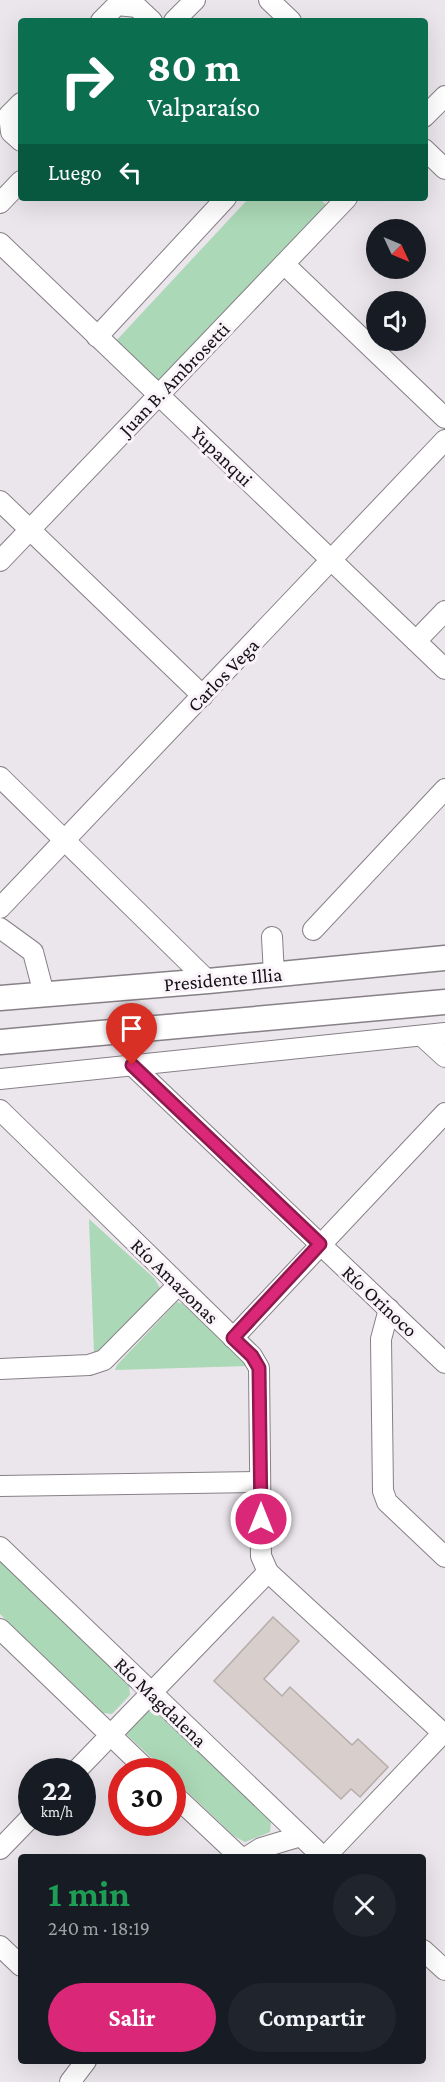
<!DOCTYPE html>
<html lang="es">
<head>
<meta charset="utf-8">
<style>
  body { margin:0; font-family:"Crimson Pro",serif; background:#20242c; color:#f1f3f6; height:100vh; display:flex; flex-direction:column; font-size:22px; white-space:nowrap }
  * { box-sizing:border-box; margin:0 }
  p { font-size:20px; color:#9ea1a6 }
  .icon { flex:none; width:33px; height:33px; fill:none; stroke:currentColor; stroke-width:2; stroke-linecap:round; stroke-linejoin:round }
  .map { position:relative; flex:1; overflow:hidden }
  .side { position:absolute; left:18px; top:1854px; width:408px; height:210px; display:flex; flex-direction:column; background:#171b24; border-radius:6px; box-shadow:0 6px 24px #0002 }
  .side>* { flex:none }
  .hud { position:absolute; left:18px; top:18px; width:410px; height:183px; border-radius:6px; box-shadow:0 6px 24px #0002; background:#0b6e4f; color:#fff; overflow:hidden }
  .needle { width:39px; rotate:134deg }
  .fabs { position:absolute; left:366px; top:219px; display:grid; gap:12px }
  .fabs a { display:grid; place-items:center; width:60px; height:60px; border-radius:50%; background:#171b24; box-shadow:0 6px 24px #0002; font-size:30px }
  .speed { position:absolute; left:18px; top:1758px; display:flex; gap:12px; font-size:30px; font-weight:700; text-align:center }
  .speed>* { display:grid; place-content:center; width:78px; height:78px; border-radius:50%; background:#171b24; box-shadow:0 6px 24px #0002; line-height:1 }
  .speed small { font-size:15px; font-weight:400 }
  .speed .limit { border:9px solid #d22; background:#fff; color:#111 }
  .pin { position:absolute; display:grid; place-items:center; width:51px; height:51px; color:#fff; margin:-62px -26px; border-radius:50% 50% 50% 0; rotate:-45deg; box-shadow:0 0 6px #0007 }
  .pin .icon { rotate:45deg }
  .me { position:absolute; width:66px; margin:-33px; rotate:0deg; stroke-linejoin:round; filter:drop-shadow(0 0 4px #0008) }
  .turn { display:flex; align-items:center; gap:21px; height:126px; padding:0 30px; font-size:27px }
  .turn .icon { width:78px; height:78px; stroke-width:2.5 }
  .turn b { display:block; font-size:42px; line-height:51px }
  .then { display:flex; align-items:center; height:57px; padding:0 30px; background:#0003; gap:12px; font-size:22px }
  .round { display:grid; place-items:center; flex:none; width:63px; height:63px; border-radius:32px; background:#20242c }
  .head { display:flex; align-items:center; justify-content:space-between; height:102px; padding:0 30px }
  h1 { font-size:36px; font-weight:700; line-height:45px; color:#1e9e55 }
  .button { display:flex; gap:12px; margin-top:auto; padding:12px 30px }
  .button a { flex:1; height:69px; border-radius:36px; background:#db2777; color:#fff; font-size:24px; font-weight:700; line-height:69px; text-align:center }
  .button a+a { background:#20242c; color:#f1f3f6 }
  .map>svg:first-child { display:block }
  .green { fill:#abd8b6 }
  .building { fill:#d8cfcc; stroke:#b5adaa; stroke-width:1.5 }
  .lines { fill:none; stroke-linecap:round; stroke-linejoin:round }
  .minor-casing { stroke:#878187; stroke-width:22 }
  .major-casing { stroke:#878187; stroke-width:27 }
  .minor { stroke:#fff; stroke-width:20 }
  .major { stroke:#fff; stroke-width:24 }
  .route-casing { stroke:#8e194d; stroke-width:15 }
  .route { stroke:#db2777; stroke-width:10 }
  .labels { text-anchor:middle; stroke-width:6; stroke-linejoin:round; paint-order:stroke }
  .street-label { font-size:20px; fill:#141214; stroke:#f9f3f9 }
</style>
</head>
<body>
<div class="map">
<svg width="445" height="2082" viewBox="0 0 445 2082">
  <rect width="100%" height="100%" fill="#ebe5ec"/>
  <g class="green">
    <path d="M249,198h70l7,7 -168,176 -43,-39z"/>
    <path d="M89,1219l65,59 6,10 -1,6 -52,57 -13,2z"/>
    <path d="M177,1302l6,2 57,52 7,10 -132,4 2,-5z"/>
    <path d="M0,1560l129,125 1,10 -18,19 -9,-1 -103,-99z"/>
    <path d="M146,1708l8,2 117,111 -1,11 -25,10 -11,-6 -61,-58 -1,-6 -6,-1 -39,-36v-7z"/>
  </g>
  <path class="building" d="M273,1617l26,24 -35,38 18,17 8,-9 62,58 6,-6 30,28 -28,30 -9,-8 -10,10 -127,-118z"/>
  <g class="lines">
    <defs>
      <g id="minor">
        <path d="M269,0l22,21"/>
        <path d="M101,21l16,-16 20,2 15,14"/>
        <path d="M174,21l21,-21"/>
        <path d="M21,103l-12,12 2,17 10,9"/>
        <path d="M424,117l21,-21"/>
        <path d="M424,149l21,20"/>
        <path d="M0,203l21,-22"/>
        <path d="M0,243l445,426"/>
        <path d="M284,264l161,154"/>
        <path d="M97,337l129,-139"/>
        <path d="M0,501l203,195"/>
        <path d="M0,561l347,-363"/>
        <path d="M416,641l29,-30"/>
        <path d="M0,777l208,204"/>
        <path d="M0,908l445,-468"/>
        <path d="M0,928l33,24 11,42"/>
        <path d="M313,930l132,-141"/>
        <path d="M272,937l2,38"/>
        <path d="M422,1036l23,21"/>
        <path d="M132,1065l313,298"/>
        <path d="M0,1079l445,-46"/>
        <path d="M0,1110l252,246 7,12 2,188 7,16 177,163"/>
        <path d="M389,1309l-8,30 2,152 4,11 58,55"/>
        <path d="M233,1338l212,-225"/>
        <path d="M0,1369l89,-4 15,-5 74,-75"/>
        <path d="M0,1486l260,-4"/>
        <path d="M0,1547l323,310"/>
        <path d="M0,1629l149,143"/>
        <path d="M75,1772l193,-200"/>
        <path d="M172,1793l68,64"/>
        <path d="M0,1849l32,-33"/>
        <path d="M247,1857l14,-9 40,-12"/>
        <path d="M325,1857l117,-123"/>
        <path d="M0,1946l21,20"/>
        <path d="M423,1950l22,20"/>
        <path d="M70,2082l16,-21"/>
      </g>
      <g id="major">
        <path d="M0,998l208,-17 237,-23"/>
        <path d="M0,1042l445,-40"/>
      </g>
    </defs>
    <use href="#minor" class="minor-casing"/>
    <use href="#major" class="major-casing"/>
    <use href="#minor" class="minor"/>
    <use href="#major" class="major"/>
  </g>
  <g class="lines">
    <defs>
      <path id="route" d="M132,1065l188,179 -87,94 19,18 7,12 2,151"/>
    </defs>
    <use href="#route" class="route-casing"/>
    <use href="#route" class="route"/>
  </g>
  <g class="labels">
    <g class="street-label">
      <text transform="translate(174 379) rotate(-46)" y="7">Juan B. Ambrosetti</text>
      <text transform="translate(222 456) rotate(44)" y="7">Yupanqui</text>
      <text transform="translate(223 675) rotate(-46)" y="7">Carlos Vega</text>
      <text transform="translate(223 979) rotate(-5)" y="7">Presidente Illia</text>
      <text transform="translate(175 1281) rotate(44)" y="7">Río Amazonas</text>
      <text transform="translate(380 1301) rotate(43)" y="7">Río Orinoco</text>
      <text transform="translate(161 1702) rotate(44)" y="7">Río Magdalena</text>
    </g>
  </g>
</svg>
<div class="fabs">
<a><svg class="needle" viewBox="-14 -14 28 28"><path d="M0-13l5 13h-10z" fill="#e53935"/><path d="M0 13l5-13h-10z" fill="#9ea1a6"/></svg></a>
<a><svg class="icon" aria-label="sound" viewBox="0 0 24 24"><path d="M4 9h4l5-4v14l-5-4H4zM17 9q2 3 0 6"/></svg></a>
</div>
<div class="speed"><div>22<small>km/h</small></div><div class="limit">30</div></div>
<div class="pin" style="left:132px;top:1065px;background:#d93025"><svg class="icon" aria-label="arrive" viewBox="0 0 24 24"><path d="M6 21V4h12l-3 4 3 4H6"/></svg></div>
<svg class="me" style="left:261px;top:1519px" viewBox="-20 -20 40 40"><circle r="17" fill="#db2777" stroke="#fff" stroke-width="3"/><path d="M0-11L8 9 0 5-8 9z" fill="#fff"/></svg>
<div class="hud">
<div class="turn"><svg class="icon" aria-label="right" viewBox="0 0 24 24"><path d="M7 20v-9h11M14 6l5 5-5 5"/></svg><div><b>80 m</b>Valparaíso</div></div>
<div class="then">Luego<svg class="icon" aria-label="left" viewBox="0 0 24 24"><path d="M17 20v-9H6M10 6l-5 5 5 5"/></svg></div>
</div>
<section class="side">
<div class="head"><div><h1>1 min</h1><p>240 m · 18:19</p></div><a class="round"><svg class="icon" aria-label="close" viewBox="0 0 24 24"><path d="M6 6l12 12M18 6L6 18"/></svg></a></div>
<div class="button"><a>Salir</a><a>Compartir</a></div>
</section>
</div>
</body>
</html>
